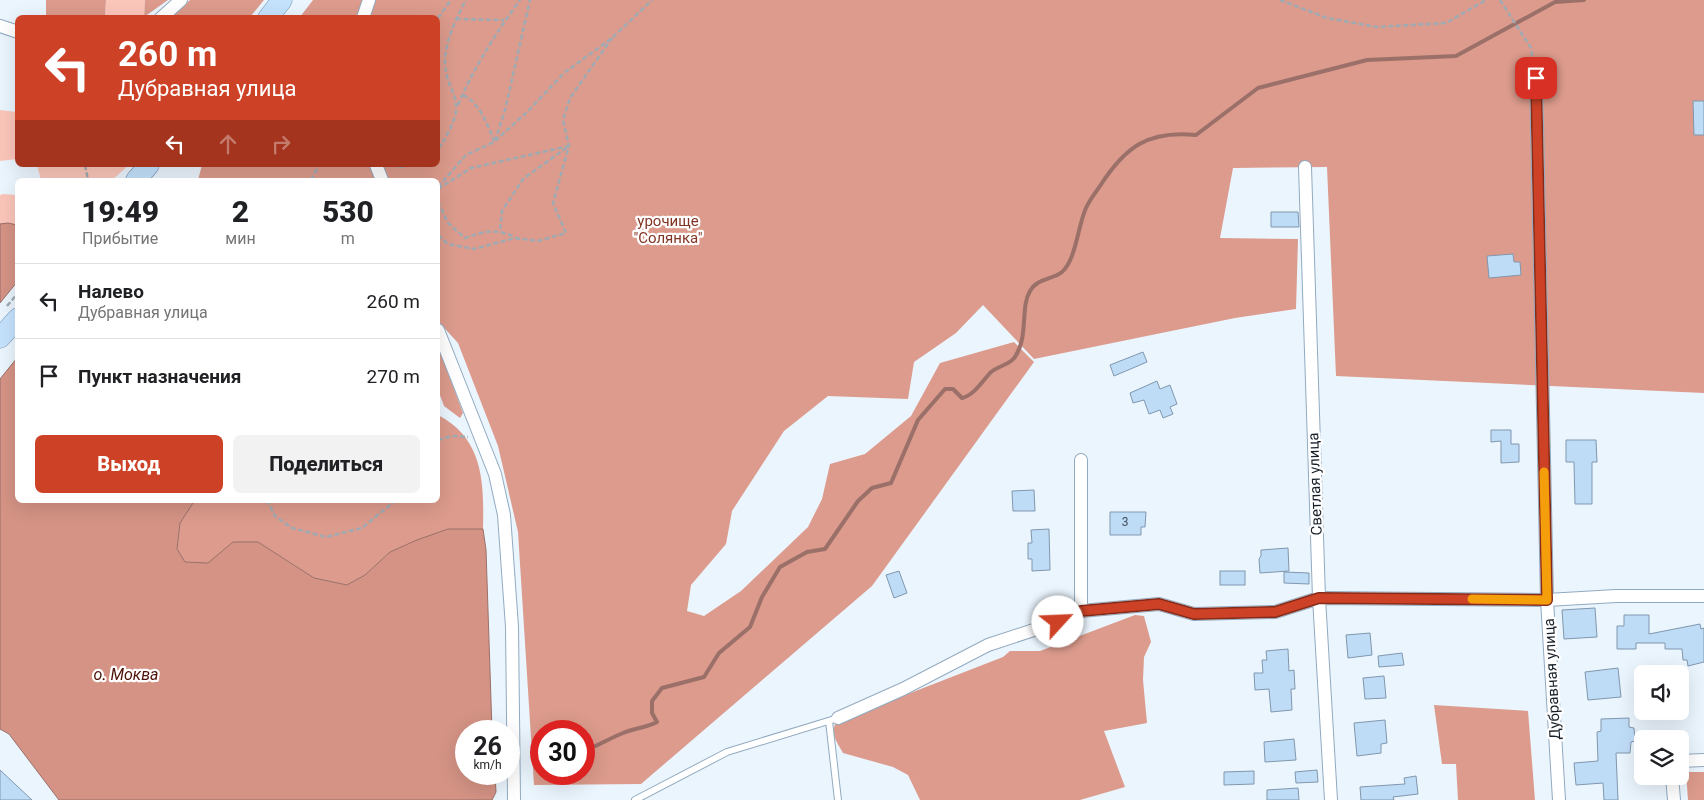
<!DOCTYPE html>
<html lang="ru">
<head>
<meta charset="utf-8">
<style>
  body { margin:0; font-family:Roboto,sans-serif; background:#f2f2f2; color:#202124; height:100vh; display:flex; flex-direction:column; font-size:19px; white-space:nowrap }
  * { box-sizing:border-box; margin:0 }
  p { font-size:16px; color:#757577 }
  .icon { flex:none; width:28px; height:28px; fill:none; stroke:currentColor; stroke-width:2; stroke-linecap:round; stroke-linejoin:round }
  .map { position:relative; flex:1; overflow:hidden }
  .drawer { position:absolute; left:15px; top:178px; width:425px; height:325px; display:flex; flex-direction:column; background:#fff; border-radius:8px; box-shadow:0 5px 20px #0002 }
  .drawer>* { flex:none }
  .top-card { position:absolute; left:15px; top:15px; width:425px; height:152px; border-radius:8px; box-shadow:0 5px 20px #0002; background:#cd4226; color:#fff; overflow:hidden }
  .controls { position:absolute; left:1634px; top:665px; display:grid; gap:10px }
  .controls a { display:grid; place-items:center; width:55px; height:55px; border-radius:8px; background:#fff; box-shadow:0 5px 20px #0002; font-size:25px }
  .speed { position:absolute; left:455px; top:720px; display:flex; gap:10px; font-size:25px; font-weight:700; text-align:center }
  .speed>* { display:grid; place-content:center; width:65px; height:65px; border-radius:50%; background:#fff; box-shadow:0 5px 20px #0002; line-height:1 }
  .speed small { font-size:12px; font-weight:400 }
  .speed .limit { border:8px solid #d22; background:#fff; color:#111 }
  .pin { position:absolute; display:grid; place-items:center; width:42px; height:42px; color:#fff; margin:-21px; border-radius:10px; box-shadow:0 2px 8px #0006 }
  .me { position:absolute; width:55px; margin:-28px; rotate:65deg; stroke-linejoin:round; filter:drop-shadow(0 0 4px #0008) }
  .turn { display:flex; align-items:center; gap:18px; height:105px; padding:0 20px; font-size:22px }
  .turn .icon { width:65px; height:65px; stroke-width:2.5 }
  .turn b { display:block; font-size:35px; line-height:42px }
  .lanes { display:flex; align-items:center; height:48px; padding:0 20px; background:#0003; justify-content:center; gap:25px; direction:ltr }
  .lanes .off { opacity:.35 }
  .eta { display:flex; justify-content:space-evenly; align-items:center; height:85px; text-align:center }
  .eta b { font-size:30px; font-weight:800; line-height:35px }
  .button { display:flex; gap:10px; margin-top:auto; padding:10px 20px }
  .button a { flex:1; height:58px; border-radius:8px; background:#cd4226; color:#fff; font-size:20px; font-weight:800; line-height:58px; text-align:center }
  .button a+a { background:#f2f2f2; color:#202124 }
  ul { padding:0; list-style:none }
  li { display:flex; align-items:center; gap:15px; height:75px; padding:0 20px; border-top:1px solid #e0e0e0 }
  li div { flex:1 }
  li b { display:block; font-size:19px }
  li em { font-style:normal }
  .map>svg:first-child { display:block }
  .green { fill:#fbc6ba }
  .forest { fill:#dc9b8c; fill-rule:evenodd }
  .water { fill:#d49385; stroke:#9b7069 }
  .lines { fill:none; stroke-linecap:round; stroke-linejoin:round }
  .stream { stroke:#9b7069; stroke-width:4 }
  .building { fill:#bfdcf7; stroke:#8097ad }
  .lane-casing { stroke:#92aac0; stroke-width:8 }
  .street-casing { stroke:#92aac0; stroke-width:14 }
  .primary-casing { stroke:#6f92b1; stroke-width:21 }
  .path { stroke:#a0aab2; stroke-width:2.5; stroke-dasharray:5 2.5; stroke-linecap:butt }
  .lane { stroke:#fff; stroke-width:6 }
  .street { stroke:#fff; stroke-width:12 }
  .primary { stroke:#c5e2fd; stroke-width:20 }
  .route-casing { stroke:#852b19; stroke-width:12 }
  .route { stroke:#cd4226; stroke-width:9 }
  .slow { stroke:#f59e0b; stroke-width:9 }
  .labels { text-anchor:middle; stroke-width:4.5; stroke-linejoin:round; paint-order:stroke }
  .number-label { font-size:12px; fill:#414f5c }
  .park-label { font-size:15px; fill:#833525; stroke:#fff }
  .street-label { font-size:15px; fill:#172028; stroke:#fff }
  .water-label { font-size:16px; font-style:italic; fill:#4c1207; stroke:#fff }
</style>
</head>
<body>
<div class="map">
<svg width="1704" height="800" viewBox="0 0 1704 800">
  <rect width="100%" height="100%" fill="#ebf5fe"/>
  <g class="green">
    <path d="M106,0h39l-1,17 -39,1z"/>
    <path d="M0,110l17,2v47l-17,2z"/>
    <path d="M37,165h92l-17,15h-71z"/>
    <path d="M3,194l14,1v30l-17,-1v-29z"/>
  </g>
  <g class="forest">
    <path d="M46,0h60l-1,17h-59z"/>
    <path d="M145,0h23l-24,17z"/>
    <path d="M190,0h74l-14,17 -80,1z"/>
    <path d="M313,0h1391v393l-368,-17 -9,-209 -94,1 -13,70 78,1 -2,70 -61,9 -201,41 -51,-54 -27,28 -42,29 -6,37 -80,-3 -44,35 -52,80 -6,33 -35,41 -4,26 17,5 37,-25 67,-64 14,-28 8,-35 35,-10 46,-38 29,-53 74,-21 20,20 -162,224 -231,198 -107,1 -16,-253 -20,-86 -19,-49 -21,-54 -20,-22v-141h-240l4,-15h236v-147l-138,-1zM541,731h43v43h-43z"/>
    <path d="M438,346l25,67 -3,5 -16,-12 -6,-16z"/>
    <path d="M438,415c46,24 46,68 45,114h-35l-58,23 -25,23 -18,10 -33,-7 -56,-36h-25l-25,22 -23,-2 -8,-13 3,-26 15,-23h243z"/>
    <path d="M1135,615l9,1 7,26 -7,15 -1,23 4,43 -43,8 21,56 -45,13h-160l-12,-25 -15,-8 -50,-14c-6,-11 -13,-19 -7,-31l167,-65 7,-6h30z"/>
    <path d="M1434,705l94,6 7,89h-77l-2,-36h-14z"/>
    <path d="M1686,772h18v28h-16z"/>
  </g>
  <g class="water">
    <path d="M8,223l9,2v57l-17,21v-79z"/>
    <path d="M17,358l1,142h177l-15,23 -3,26 8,13 23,1 25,-21h25l56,36 33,7 18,-10 25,-23 27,-12 31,-11h35l3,21 6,181h-26v43h29l1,18 -4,8h-433l-50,-66 -9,-5v-350z"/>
  </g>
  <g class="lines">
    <g class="stream">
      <path d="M584,751c14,-5 26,-13 39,-18 11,-5 23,-5 34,-11l-5,-9v-12l10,-13 42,-11 15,-24 31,-26 12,-30 18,-30 27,-15 18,-3 33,-48 14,-13 19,-5 27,-63 27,-31h8l9,9c12,-3 20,-16 28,-25 7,-7 20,-8 25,-16 14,-22 5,-49 15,-66 7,-13 22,-11 32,-19 14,-12 16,-47 24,-64 3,-7 9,-15 14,-22 25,-39 48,-56 96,-51l62,-47 109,-28 89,-4 99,-54 29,-2"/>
      <path d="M536,768l5,-2"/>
    </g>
  </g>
  <g class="building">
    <path d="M1693,101h11v34h-10z"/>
    <path d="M1271,212h27l1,15h-28z"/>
    <path d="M1513,254l1,8h6l1,13 -32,3 -2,-22z"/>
    <path d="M1143,352l4,10 -33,14 -4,-11z"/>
    <path d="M1157,381l3,8 10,-4 7,19 -7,3 3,7 -10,4 -3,-8 -11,4 -5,-14 -11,3 -3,-10z"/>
    <path d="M1491,430h20v14h8v18l-18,1v-22l-10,1z"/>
    <path d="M1566,440h30l1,22h-5v42h-17l-1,-42h-8z"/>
    <path d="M1034,490l1,21h-22l-1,-20z"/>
    <path d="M1110,512h36l-1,15h-4v8h-31z"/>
    <path d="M1049,529l1,41 -18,1v-12h-4v-16h4l-1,-13z"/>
    <path d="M1288,548l1,23 -29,2 -1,-14 2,-3v-6z"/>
    <path d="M899,571l8,22 -13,5 -8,-23z"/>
    <rect x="1220" y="571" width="25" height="14"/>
    <path d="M1284,572l25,1v11l-25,-1z"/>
    <path d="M1595,608l2,29 -33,2 -2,-29z"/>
    <path d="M1624,615h25v19l51,-10 1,5 3,-1v34l-16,4 -1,-6h-4l-1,-11h-17v-6h-29v6h-19v-23h7z"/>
    <path d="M1370,633l2,22 -24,3 -2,-23z"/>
    <path d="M1288,649l1,22 5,-1 1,19h-4l1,21 -21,2 -2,-23 -14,1 -1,-17h9l-1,-13h5l-1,-9z"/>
    <path d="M1402,653l2,12 -25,2 -1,-11z"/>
    <path d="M1618,668l3,29 -33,3 -3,-28z"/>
    <path d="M1384,676l2,22 -21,1 -2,-21z"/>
    <path d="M1629,718v9l5,1 1,13 -4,1 -1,11h-14l2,47h-14l-1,-17 -27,2 -2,-22 24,-2 -1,-29 4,-1v-12z"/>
    <path d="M1385,720l2,23 -6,1v9l-24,3 -3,-33z"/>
    <path d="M1294,739l2,21 -31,2 -1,-20z"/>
    <path d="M0,770l32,30h-32z"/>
    <path d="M1317,770l1,12 -22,1 -1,-11z"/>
    <path d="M1254,771v13l-30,1v-13z"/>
    <path d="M1416,776l2,18 -25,3 1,3h-33l-1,-13 45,-3 -1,-6z"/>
    <path d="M1298,788l1,12h-32v-10z"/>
  </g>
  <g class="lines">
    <defs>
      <g id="lane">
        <path d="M829,721l9,79"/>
        <path d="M635,800l92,-48 111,-34"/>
      </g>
      <g id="street">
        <path d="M161,18l20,-18"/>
        <path d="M363,18l6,-18"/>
        <path d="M0,26l18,6"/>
        <path d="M1536,78l11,522 12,200"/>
        <path d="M376,165l6,15"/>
        <path d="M1305,167l14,431 12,202"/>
        <path d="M438,330l57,144 9,41 8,112 2,173"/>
        <path d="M1081,611v-151"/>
        <path d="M838,718l65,-29 85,-44 70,-23 23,-11 78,-7 35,10 81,-2 44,-14 228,2 69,-4h88"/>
        <path d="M1680,761l24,-1"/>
        <path d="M1672,776l2,24"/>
      </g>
      <g id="primary">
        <path d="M268,18l14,-18"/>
        <path d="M136,180l13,-15"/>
        <path d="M0,338l18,-20"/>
      </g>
    </defs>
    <use href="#lane" class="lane-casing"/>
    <use href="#street" class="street-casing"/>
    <use href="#primary" class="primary-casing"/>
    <g class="path">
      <path d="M1280,0l47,18 50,9 69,-4 40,-23"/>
      <path d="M1500,0l31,48 3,19"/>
      <path d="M438,18l13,-18"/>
      <path d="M456,19l48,1"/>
      <path d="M463,95c16,7 25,30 31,46"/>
      <path d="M458,105c16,-38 38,-72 62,-105"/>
      <path d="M495,141l10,-31 25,-110"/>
      <path d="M438,148c6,-5 8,-12 12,-19 16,-32 -4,-36 -5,-67 0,-20 11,-44 21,-62"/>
      <path d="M85,165l3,15"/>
      <path d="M392,165l8,2 11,-2"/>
      <path d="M311,180l8,-15"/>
      <path d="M438,187l28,-32 28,-13 33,-30 37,-39 48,-35 40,-38"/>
      <path d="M438,189l33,-21 98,-22 -46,33 -21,32 -2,19"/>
      <path d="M438,202l10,21 17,15c21,-7 29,-10 50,-1"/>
      <path d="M438,235l10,9 26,5 41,-11 23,3 28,-8 -13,-30 16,-57 -6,-26 7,-22 42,-60"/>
      <path d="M7,306l11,-13"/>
      <path d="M438,440l14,-4 16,1"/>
      <path d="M267,500l8,16 17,12 34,9 36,-9 34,-28"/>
    </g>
    <use href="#lane" class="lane"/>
    <use href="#street" class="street"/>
    <use href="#primary" class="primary"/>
  </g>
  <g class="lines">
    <defs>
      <path id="route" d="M1058,622l23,-11 78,-7 35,10 81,-2 44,-14 228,2 -11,-522"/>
    </defs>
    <use href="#route" class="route-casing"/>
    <use href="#route" class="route"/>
    <path class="slow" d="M1472,599l75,1 -3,-128"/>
  </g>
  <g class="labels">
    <g class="number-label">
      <text x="1125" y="526">3</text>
    </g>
    <g class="park-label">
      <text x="668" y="226">урочище<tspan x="668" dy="17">"Солянка"</tspan></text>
    </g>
    <g class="street-label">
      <text transform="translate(1315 484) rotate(-92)" y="5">Светлая улица</text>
      <text transform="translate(1552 679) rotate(-93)" y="5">Дубравная улица</text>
    </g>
    <g class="water-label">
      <text x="126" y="680">о. Моква</text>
    </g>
  </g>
</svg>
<div class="controls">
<a><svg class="icon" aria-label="sound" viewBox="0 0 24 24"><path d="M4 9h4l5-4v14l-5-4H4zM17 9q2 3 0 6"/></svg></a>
<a><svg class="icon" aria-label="layers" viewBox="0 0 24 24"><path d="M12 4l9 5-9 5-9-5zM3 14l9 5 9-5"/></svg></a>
</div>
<div class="speed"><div>26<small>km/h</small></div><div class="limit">30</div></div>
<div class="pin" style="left:1536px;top:78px;background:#d93025"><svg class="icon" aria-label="arrive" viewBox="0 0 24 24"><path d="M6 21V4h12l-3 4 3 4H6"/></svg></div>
<svg class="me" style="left:1058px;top:622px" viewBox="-20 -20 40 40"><circle r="19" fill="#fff"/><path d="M0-13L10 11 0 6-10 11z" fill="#cd4226"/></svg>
<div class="top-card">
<div class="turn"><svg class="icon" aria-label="left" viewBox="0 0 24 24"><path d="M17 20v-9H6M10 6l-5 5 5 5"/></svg><div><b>260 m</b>Дубравная улица</div></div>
<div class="lanes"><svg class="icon" aria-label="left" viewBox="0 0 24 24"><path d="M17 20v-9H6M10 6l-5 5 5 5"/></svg><svg class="icon off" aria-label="ahead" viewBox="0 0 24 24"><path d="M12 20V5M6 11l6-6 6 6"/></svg><svg class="icon off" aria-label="right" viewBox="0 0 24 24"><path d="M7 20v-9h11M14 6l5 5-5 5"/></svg></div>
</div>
<section class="drawer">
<div class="eta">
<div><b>19:49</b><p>Прибытие</p></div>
<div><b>2</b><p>мин</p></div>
<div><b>530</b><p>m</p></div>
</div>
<ul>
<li><svg class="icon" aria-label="left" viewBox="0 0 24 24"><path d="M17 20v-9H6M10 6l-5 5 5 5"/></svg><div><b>Налево</b><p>Дубравная улица</p></div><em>260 m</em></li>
<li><svg class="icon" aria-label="arrive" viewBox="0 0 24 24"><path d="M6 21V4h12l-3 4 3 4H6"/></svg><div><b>Пункт назначения</b></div><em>270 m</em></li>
</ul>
<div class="button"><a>Выход</a><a>Поделиться</a></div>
</section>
</div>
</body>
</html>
